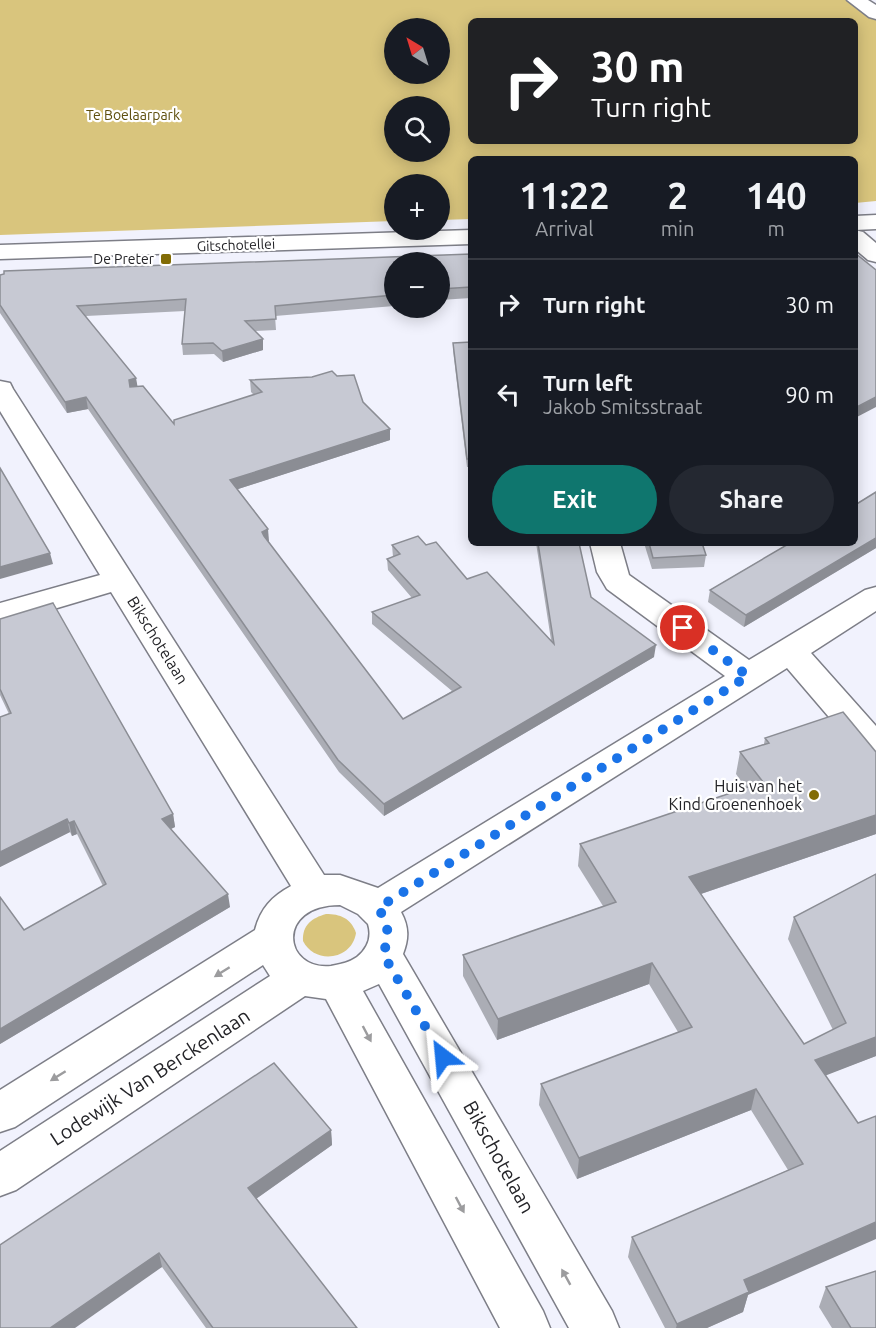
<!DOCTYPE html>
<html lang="en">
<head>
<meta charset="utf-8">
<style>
  body { margin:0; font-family:Ubuntu,sans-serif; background:#242831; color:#f1f3f6; height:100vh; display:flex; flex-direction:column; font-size:22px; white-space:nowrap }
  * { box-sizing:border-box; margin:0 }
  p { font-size:20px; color:#9ea1a6 }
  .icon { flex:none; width:33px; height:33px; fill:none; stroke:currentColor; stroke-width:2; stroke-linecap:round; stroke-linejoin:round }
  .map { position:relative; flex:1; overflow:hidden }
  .panel { position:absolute; left:468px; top:156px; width:390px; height:390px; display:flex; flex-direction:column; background:#171b24; border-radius:9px; box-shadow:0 3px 15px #0003 }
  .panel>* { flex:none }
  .hud { position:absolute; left:468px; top:18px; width:390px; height:126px; border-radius:9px; box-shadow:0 3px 15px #0003; background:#202124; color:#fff; overflow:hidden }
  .needle { width:39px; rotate:322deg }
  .fabs { position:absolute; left:384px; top:18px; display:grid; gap:12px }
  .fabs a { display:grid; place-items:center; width:66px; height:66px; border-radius:50%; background:#171b24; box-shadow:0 3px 15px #0003; font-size:30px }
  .pin { position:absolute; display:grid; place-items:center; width:51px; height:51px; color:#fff; margin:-26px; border:3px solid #fff; border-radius:50%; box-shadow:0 2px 6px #0007 }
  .me { position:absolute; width:66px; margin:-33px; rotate:331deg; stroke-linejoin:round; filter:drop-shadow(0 0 4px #0008) }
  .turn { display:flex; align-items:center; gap:21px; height:126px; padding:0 24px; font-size:27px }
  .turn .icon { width:78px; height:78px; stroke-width:2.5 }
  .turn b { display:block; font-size:42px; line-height:51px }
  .eta { display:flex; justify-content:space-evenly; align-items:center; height:102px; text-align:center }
  .eta b { font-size:36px; font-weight:700; line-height:42px }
  .primary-button { display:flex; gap:12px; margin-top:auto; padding:12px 24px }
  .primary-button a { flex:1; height:69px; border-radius:36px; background:#0f766e; color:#fff; font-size:24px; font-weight:700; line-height:69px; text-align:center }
  .primary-button a+a { background:#242831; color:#f1f3f6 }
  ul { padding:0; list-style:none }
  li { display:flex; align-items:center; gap:18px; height:90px; padding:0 24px; border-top:2px solid #363941 }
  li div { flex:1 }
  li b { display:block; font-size:22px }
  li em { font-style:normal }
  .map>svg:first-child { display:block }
  .green { fill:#d9c57d; fill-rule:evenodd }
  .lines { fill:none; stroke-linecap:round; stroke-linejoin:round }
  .minor-casing { stroke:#7d7e87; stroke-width:3 }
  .minor { fill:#fff; fill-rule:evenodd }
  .wall { fill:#abadb5 }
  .shaded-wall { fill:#8b8d94 }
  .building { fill:#c7c9d3; stroke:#8b8d94; stroke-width:1.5 }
  .oneway { fill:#9c9c9e }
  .route { stroke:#1a73e8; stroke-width:10; stroke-dasharray:0 18 }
  .poi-dot { fill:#826c06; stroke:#fff; stroke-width:2 }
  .labels { text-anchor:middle; stroke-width:4.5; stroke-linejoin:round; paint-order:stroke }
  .far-park-label { font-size:14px; fill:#5e4e0c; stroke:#fff }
  .far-street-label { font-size:14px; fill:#242428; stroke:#fff }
  .far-poi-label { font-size:14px; fill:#242428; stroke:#fff; text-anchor:end }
  .street-label { font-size:16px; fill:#242428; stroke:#fff }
  .poi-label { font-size:16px; fill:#242428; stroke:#fff; text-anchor:end }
  .near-street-label { font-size:20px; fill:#242428; stroke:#fff }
</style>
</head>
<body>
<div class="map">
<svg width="876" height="1328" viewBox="0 0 876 1328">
  <rect width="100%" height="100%" fill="#f1f2fd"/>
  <g class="green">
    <path d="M0,0h849l27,19v182l-21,2v-44h-384v60l-31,1v-36h-46v37l-394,14zM471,21h384v120h-384zM394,28h46v46h-46zM394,106h46v46h-46z"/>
    <path d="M326,914c14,0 25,4 30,19 -4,27 -41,32 -53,8 -1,-16 9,-23 23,-27z"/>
  </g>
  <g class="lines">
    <defs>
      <g id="minor">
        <path d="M847,0h21l8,5v14l-7,-2z"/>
        <path d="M876,215v14l-21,1 8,2 13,11v19l-8,-2 -13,-11v-33z"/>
        <path d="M471,230v14l-471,15v-14z"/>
        <path d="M0,381l10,2 3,6 311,486h16l38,13 347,-212 -118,-87 -10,-17 -7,-29h30l9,32 120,85 116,-70 11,-3v24l-65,42 65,73v36l-12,-4 -77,-90 -386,244c8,15 8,26 2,42l209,357 7,17h-50l-190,-344 -16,7 180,320 7,17h-50l-174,-329 -21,-3 -289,194 -16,6v-45l270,-175 -7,-11 -248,162 -15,5v-42l255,-160c5,-21 17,-34 36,-44l-180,-294 -111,33v-22l100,-28 -100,-164zM340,905l18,9 10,10c4,13 0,24 -11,33 -9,6 -16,7 -26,9 -48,5 -56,-61 9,-61z"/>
      </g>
    </defs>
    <use href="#minor" class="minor-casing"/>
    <use href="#minor" class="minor"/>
  </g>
  <g class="wall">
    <path d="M471,254v44l-31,2v-38h-46v44l-119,10 1,14 -21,1 8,19 -40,12 -9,-8 -31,1 -1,-11 3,-33 -99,5 51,70 37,38 80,-29 -3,-3 -1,-12 113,22 27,38 -152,49 30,40v12l135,178 49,-28 -80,-67v-12l40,-14 -24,-28 -1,-11 6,-2 -1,-12h34l41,34 84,61 -15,-97h43l12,54 63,60 -270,159 -45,-44 -251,-363 -21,4 -67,-100v-38z"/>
    <path d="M471,342v125h-4l-14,-117v-7z"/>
    <path d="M876,492v56l-132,79 -36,-25 2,-12z"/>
    <path d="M644,543h58l4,12 -2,12 -52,2z"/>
    <path d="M0,619l173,195 2,13 -4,2 59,78 -230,137v-147l24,33 79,-44 -26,-52 -5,2 -2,-4 -70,35v-150l9,-3 -9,-19z"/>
    <path d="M765,738l111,14v82l-175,60 103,150 29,-14 -45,-91 6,-22 82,-43v182l-51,19 33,48 -110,172 -5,17 -36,16h-42l-37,-71 4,-20 156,-67 -37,-60 -174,69 -38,-74 2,-21 137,-52 -29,-48 -152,56 -34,-64v-21l140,-49 -25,-40 2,-22 166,-56 -10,-14 4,-22 24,-8z"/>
    <path d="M331,1130l1,15 -76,54 101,129h-151l-44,-61 -162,61z"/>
    <path d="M826,1287l50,41h-44l-13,-21z"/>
  </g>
  <g class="shaded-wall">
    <path d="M263,339v11l-40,12 -1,-11z"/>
    <path d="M136,378l2,11 -7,2 -2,-11z"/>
    <path d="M86,397l2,12 -21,4 -2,-11z"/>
    <path d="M876,397v10l-21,11v-10z"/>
    <path d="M390,429v11l-158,51 -2,-11z"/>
    <path d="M268,529l1,12 -6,2 -1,-11z"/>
    <path d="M876,538v10l-132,79 2,-12z"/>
    <path d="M50,553l3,11 -53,15v-12z"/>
    <path d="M656,645l-2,12 -270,159v-12z"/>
    <path d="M173,814l2,13 -11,5 -2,-13z"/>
    <path d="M876,815v19l-190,65 3,-22z"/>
    <path d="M67,819l3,13 -70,35v-15z"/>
    <path d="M74,821l3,13 -5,2 -3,-13z"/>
    <path d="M228,894l2,13 -230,137v-15z"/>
    <path d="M652,963l-3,21 -152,56 1,-21z"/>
    <path d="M876,1037v19l-67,26 6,-22z"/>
    <path d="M756,1089l-5,21 -174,69 2,-21z"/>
    <path d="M331,1130l1,15 -82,58 -2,-15z"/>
    <path d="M876,1222v17l-128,56 -5,17 -36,16h-31l1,-4 67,-44z"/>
    <path d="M159,1253l3,14 -87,61h-25z"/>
  </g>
  <g class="building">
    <path d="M855,253l21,17v127l-21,11z"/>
    <path d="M471,254v33l-31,2v-27h-46v33l-119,11 1,13 -31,2 18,18 -41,12 -9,-8 -31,1 4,-45 -109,7 59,72 -7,2 1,7 13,-1 31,38v-4l88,-28 -12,-12 62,-3 20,-6 5,5 17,-1 9,27 27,27 -160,51 38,49 -6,3 2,4 139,183 58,-32 -89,-75 48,-17 -33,-36 13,-5 -8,-9 26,-9 8,9 10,-3 31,37 20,-7 67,72 -16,-101h41l12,54 65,48 -272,159 -46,-44 -252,-363 -21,5 -65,-97v-30l4,-1v-3z"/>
    <path d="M471,342v117h-4l-14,-116z"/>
    <path d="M0,468l50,85 -50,14z"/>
    <path d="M876,492v46l-130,77 -36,-25 80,-47h65v-38z"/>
    <path d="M649,543h53l4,12 -53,3z"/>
    <path d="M53,603l120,211 -11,5 66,75 -228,135v-132l24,33 82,-46 -32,-63 -5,2 -2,-4 -67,33v-135l11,-4 -11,-24v-70z"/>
    <path d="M843,712l33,40v63l-187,62 115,167 42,-21 -52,-106 82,-43v163l-61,23 43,63 18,-7v106l-132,58 5,12 -72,32 -45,-87 171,-73 -47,-75 -177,69 -38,-74 151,-57 -40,-64 -154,56 -35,-64 153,-53 -36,-58 183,-62 -23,-30 29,-9 -4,-5z"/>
    <path d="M274,1063l57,67 -83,58 109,140h-144l-54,-75 -109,75h-50v-83z"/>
    <path d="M876,1271v57h-25l-25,-41z"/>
  </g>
  <defs><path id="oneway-solid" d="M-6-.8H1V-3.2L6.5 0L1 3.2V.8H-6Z" transform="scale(1.5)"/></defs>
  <g class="oneway">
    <use href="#oneway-solid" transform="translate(222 972) rotate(148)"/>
    <use href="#oneway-solid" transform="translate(367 1034) rotate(62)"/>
    <use href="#oneway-solid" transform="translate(58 1076) rotate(148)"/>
    <use href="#oneway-solid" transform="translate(460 1205) rotate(62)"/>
    <use href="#oneway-solid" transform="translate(566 1277) rotate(-119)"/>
  </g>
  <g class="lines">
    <path class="route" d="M443,1057l-60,-103c7,-18 6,-30 -5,-46l370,-232 -65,-48"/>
  </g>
  <g class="poi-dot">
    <rect x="160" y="253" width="12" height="12" rx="3"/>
    <circle cx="814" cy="795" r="6"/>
  </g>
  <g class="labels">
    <g class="far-park-label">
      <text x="133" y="120">Te Boelaarpark</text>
    </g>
    <g class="far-street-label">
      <text transform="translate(236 245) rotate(-2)" y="5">Gitschotellei</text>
    </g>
    <g class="far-poi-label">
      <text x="154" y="264">De Preter</text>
    </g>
    <g class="street-label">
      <text transform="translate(158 640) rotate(58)" y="6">Bikschotelaan</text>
    </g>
    <g class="poi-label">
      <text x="802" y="792">Huis van het<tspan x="802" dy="18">Kind Groenenhoek</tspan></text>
    </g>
    <g class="near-street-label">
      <text transform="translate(150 1077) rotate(-33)" y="7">Lodewijk Van Berckenlaan</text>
      <text transform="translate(499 1157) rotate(61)" y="7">Bikschotelaan</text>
    </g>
  </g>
</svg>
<div class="fabs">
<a><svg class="needle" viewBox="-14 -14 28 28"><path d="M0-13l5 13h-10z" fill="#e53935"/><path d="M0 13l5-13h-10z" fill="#9ea1a6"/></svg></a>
<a><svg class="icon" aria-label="search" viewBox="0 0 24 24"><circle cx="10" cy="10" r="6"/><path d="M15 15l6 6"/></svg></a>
<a>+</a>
<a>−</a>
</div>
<div class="pin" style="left:683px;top:628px;background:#d93025"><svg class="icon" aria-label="arrive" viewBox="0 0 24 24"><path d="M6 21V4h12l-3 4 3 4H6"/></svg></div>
<svg class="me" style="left:443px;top:1057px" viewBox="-20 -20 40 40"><path d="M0-17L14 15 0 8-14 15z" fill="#1a73e8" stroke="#fff" stroke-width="4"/></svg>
<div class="hud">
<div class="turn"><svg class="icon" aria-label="right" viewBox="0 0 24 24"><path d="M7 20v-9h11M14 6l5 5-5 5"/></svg><div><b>30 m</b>Turn right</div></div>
</div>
<section class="panel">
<div class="eta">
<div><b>11:22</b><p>Arrival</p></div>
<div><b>2</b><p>min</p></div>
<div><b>140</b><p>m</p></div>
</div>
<ul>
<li><svg class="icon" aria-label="right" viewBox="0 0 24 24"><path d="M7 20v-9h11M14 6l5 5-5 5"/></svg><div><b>Turn right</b></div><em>30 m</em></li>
<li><svg class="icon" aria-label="left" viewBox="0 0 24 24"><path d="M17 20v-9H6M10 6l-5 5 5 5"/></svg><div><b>Turn left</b><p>Jakob Smitsstraat</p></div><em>90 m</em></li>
</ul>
<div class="primary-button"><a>Exit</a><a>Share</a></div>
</section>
</div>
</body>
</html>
